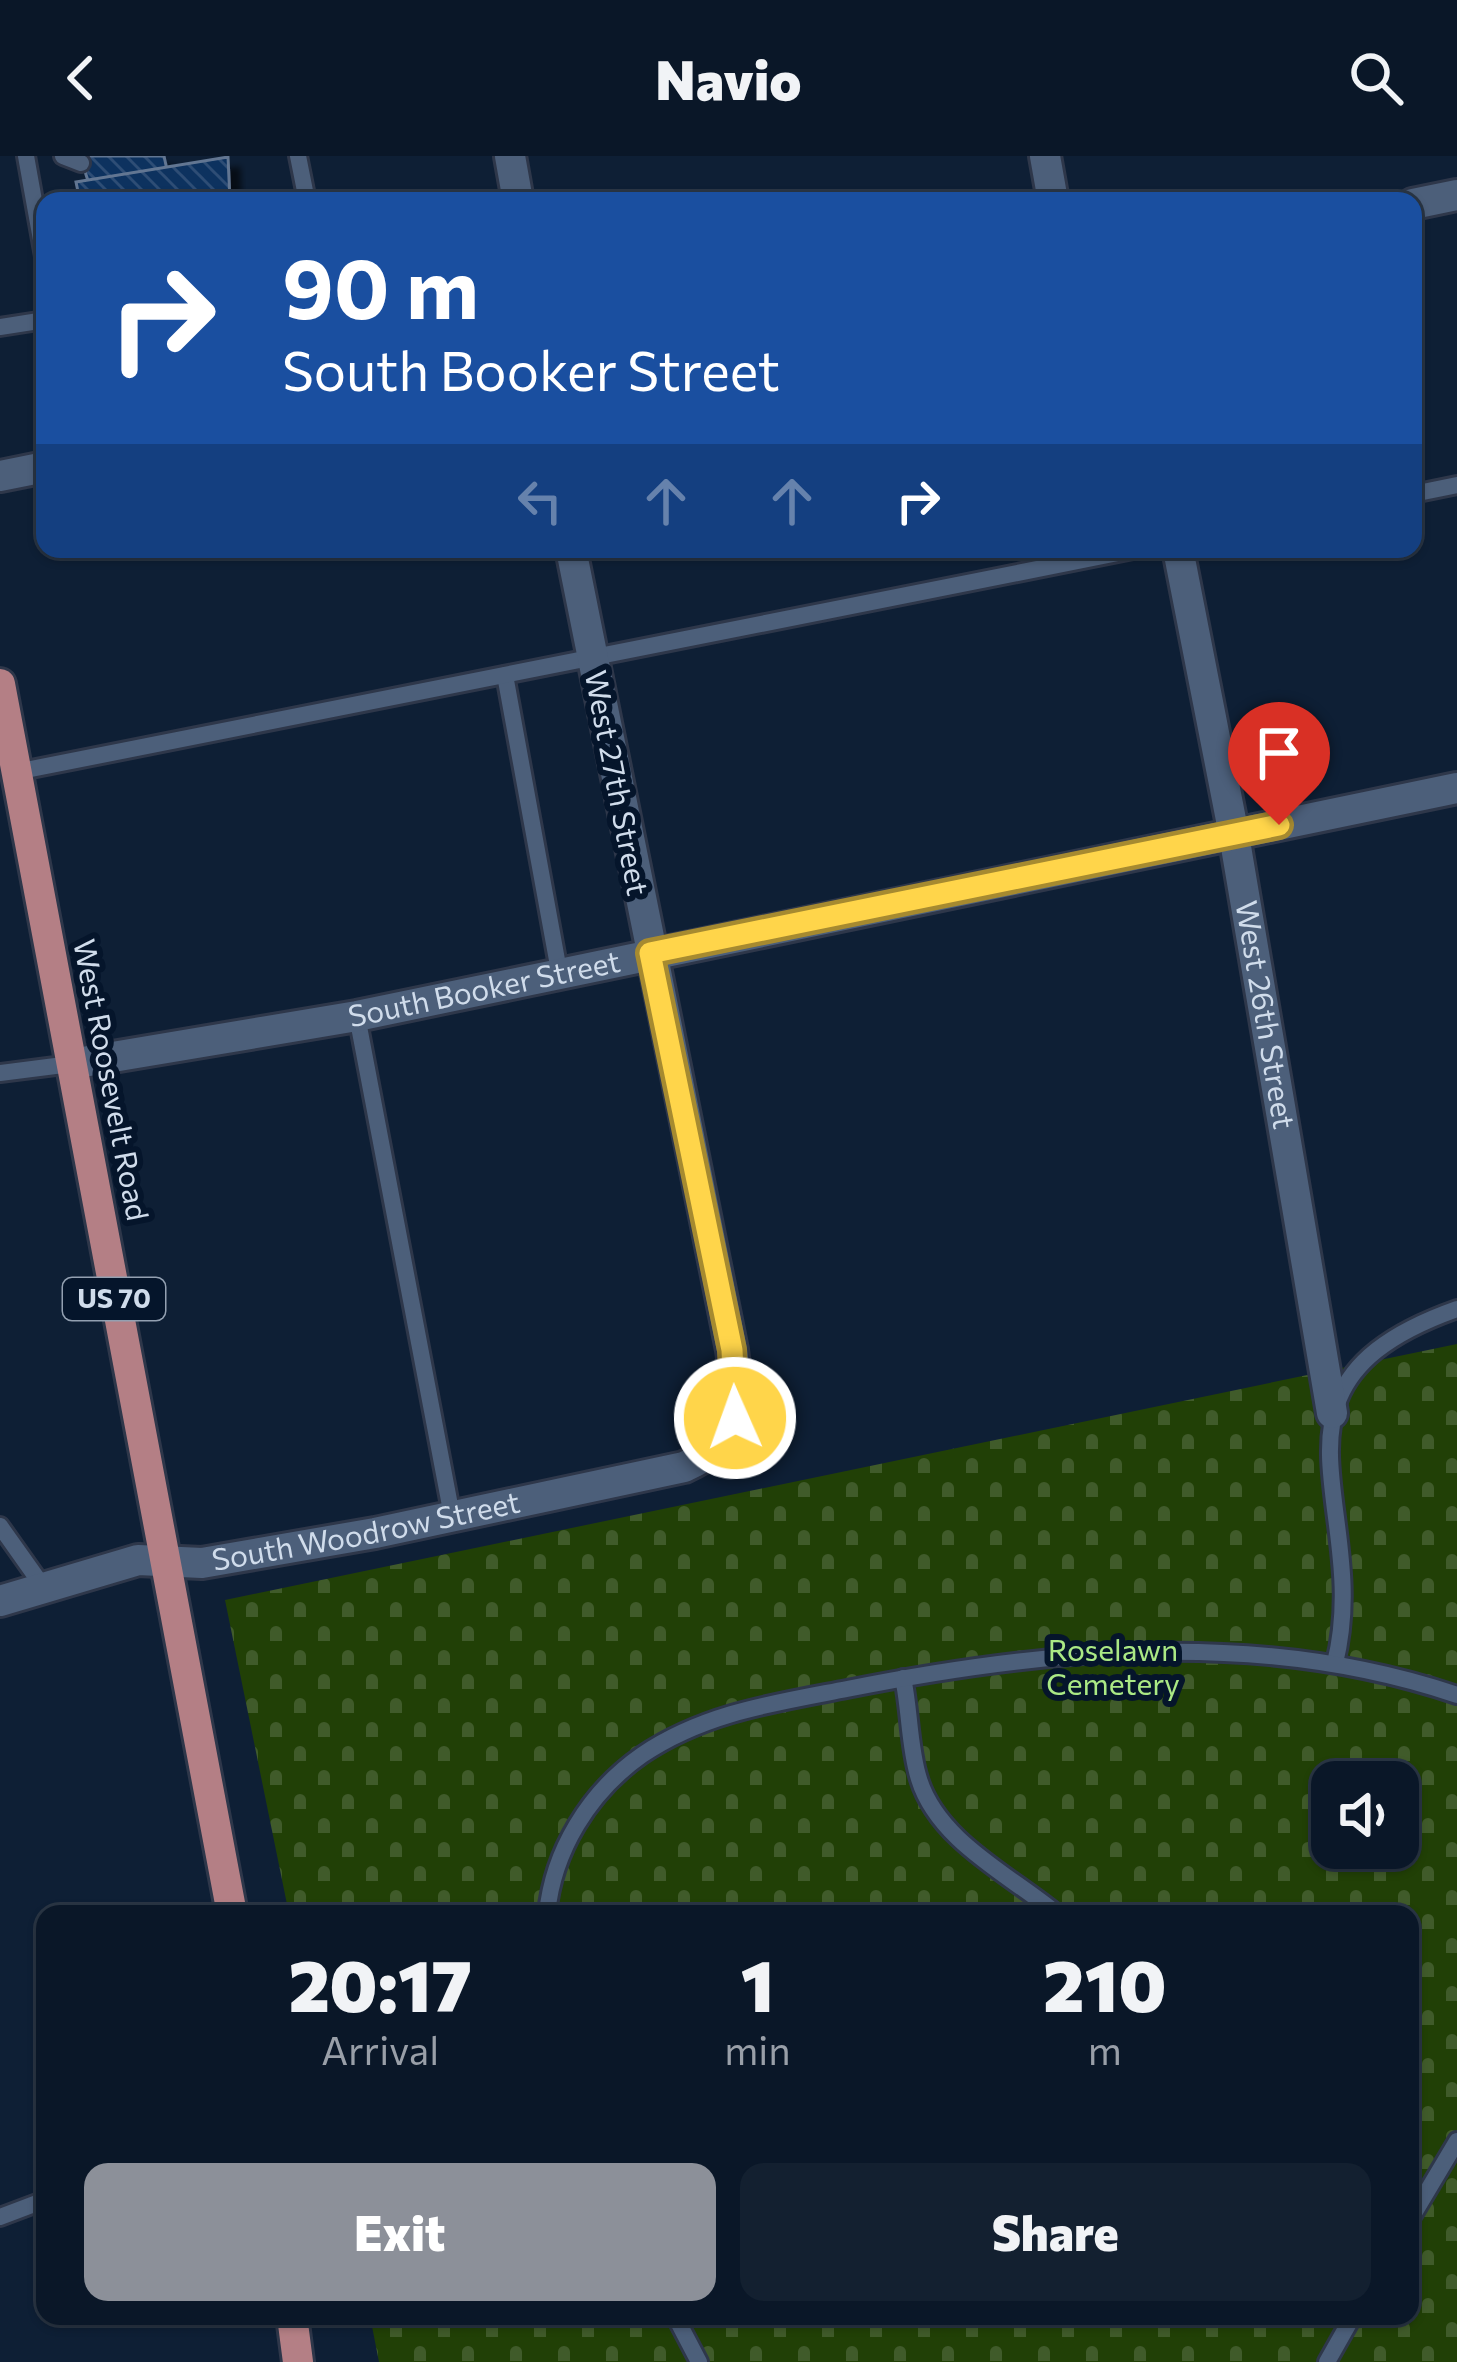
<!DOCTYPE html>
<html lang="en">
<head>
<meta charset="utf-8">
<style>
  body { margin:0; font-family:Commissioner,sans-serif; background:#132030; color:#f1f3f6; height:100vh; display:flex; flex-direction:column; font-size:45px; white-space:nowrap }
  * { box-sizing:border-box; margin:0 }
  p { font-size:39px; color:#999fa8 }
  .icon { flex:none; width:66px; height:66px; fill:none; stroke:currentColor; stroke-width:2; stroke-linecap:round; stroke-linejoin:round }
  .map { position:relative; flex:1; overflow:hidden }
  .panel { position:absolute; left:36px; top:1749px; width:1383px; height:420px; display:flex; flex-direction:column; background:#0a1728; border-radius:24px; box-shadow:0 3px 9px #0004,0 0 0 3px #2a3645 }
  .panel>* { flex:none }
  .top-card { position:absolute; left:36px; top:36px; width:1386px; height:366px; border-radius:24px; box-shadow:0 3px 9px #0004,0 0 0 3px #2a3645; background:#1a4fa0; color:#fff; overflow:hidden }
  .tools { position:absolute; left:1311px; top:1605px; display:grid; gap:24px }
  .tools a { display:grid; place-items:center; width:108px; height:108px; border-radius:24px; background:#0a1728; box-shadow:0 3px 9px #0004,0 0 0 3px #2a3645; font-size:60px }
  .pin { position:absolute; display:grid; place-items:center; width:102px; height:102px; color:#fff; margin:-123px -51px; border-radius:50% 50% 50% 0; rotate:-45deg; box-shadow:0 0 12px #0007 }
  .pin .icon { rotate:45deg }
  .me { position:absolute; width:132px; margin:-66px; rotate:358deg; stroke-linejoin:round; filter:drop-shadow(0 0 9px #0008) }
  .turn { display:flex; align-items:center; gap:42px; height:252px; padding:0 48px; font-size:54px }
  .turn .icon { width:156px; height:156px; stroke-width:2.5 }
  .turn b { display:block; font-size:84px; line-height:102px }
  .lanes { display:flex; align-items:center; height:114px; padding:0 48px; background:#0003; justify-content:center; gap:60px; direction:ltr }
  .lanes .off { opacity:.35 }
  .eta { display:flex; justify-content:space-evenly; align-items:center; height:204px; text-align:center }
  .eta b { font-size:72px; font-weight:800; line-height:84px }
  .cta { display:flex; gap:24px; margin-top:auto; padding:24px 48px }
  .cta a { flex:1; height:138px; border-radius:24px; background:#8c9099; color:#fff; font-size:48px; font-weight:800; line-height:138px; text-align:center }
  .cta a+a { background:#132030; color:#f1f3f6 }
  header { display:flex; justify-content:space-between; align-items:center; height:156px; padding:0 48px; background:#0a1728; font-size:54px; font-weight:800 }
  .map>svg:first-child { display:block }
  .cemetery { fill:url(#cemetery-stones); fill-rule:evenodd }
  .building { fill:url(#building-back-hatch); stroke:#627692; stroke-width:3; filter:url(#shadow) }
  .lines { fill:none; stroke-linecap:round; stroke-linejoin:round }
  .lane-casing { stroke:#2e374a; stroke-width:22 }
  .street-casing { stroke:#2e374a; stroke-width:36 }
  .primary-casing { stroke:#2e374a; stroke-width:36 }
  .lane { stroke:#4c5f7a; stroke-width:16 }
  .street { stroke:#4c5f7a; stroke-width:30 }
  .primary { stroke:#b47f85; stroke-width:30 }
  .route-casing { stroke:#a68a30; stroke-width:30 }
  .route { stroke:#ffd54a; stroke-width:21 }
  .labels { text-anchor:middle; stroke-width:12; stroke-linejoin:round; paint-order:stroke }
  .shield { fill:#05152b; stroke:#93a0b1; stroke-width:3 }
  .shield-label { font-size:27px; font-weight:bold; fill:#d0dceb }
  .street-label { font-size:30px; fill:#d0dceb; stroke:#05152b }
  .park-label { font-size:30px; fill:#abe985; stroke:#05152b }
</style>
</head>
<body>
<header><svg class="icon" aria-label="back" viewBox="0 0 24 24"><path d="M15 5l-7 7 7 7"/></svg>Navio<svg class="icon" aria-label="search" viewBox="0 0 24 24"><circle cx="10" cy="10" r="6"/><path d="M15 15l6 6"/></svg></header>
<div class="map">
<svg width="1457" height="2206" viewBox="0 0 1457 2206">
  <defs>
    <pattern id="cemetery-stones" width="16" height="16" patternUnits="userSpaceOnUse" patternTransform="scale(3)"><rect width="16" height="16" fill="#214006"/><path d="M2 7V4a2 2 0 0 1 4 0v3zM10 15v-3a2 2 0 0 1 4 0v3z" fill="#405b2a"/></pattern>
    <pattern id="building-back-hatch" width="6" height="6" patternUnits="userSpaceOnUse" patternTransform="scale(3)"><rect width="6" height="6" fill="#0a305e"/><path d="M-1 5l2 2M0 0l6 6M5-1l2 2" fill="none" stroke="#2d4d75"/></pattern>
    <filter id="shadow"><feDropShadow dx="11" dy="11" stdDeviation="3" flood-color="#0009"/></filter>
  </defs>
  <rect width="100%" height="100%" fill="#0e1f35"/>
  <path class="cemetery" d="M1457,1188v1018h-1078l-9,-46h1040v-402h-1121l-64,-314zM1332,1626h66v66h-66z"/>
  <g class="building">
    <path d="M80,0h84l3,14 -77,17z"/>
    <path d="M228,1l2,44h-150l-4,-19z"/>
  </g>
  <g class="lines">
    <defs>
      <g id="lane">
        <path d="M26,0l19,106"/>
        <path d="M63,0l18,7"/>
        <path d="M298,0l9,45"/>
        <path d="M0,171l45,-7"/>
        <path d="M1413,338l44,-9"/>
        <path d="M505,519l54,296"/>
        <path d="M16,616l1122,-223"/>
        <path d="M357,860l95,500"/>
        <path d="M0,917l71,-9"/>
        <path d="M0,1370l44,62"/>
        <path d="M1335,1507c39,-156 -93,-278 122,-354"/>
        <path d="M903,1522c7,32 6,70 16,101 19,62 91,96 138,135"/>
        <path d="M547,1758c6,-63 42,-122 95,-159 62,-42 132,-52 205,-66 201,-40 412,-61 610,6"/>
        <path d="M0,2061l45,-17"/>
        <path d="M1410,2064l47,-79"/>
        <path d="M675,2160l24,46"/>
        <path d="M1327,2206l26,-46"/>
      </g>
      <g id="street">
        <path d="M510,0l8,45"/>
        <path d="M1045,0l8,45"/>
        <path d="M1413,48l44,-9"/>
        <path d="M0,320l45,-9"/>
        <path id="s1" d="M1178,393l56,286 98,578"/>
        <path id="s2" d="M71,908l286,-48 1100,-228"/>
        <path id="s3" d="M0,1445l138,-41 64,3 173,-30 309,-66c60,-27 56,-58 48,-117l-161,-801"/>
      </g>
      <g id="primary">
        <path d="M0,528l232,1230"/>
        <path d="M292,2160l6,46"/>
      </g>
    </defs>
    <use href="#lane" class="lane-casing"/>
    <use href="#street" class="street-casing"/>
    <use href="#primary" class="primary-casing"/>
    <use href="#lane" class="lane"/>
    <use href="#street" class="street"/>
    <use href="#primary" class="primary"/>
  </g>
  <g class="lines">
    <defs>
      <path id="route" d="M735,1262l-3,-68 -82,-397 629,-128"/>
    </defs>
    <use href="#route" class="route-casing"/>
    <use href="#route" class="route"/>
  </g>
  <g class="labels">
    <rect class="shield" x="63" y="1122" width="102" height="42" rx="9"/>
    <g class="shield-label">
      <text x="114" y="1152">US 70</text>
    </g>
    <g class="street-label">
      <text transform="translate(616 627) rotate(79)" y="10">West 27th Street</text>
      <text dy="10" stroke="none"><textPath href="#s2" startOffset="420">South Booker Street</textPath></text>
      <text dy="10" stroke="none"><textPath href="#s1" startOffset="474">West 26th Street</textPath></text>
      <text transform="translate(110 924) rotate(79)" y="10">West Roosevelt Road</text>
      <text dy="10" stroke="none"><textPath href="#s3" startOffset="375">South Woodrow Street</textPath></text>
    </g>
    <g class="park-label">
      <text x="1113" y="1505">Roselawn<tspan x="1113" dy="34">Cemetery</tspan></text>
    </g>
  </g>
</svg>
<div class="tools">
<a><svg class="icon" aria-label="sound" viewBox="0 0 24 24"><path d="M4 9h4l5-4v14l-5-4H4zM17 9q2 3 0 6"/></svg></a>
</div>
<div class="pin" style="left:1279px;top:669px;background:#d93025"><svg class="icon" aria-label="arrive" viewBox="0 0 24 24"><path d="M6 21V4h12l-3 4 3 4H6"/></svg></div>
<svg class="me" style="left:735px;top:1262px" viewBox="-20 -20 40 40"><circle r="17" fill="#ffd54a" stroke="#fff" stroke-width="3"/><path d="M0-11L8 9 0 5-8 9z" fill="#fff"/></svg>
<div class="top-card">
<div class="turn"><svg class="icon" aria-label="right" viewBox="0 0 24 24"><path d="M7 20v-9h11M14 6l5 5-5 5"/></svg><div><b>90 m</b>South Booker Street</div></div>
<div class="lanes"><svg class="icon off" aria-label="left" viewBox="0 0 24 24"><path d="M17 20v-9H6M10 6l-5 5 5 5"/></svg><svg class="icon off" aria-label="ahead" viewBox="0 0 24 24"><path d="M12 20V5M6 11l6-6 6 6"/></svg><svg class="icon off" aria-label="ahead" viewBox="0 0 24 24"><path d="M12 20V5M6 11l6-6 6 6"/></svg><svg class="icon" aria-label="right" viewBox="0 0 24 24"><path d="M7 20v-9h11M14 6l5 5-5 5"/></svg></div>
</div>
<section class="panel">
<div class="eta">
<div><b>20:17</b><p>Arrival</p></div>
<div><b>1</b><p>min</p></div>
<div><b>210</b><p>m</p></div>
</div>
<div class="cta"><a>Exit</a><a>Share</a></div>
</section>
</div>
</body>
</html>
